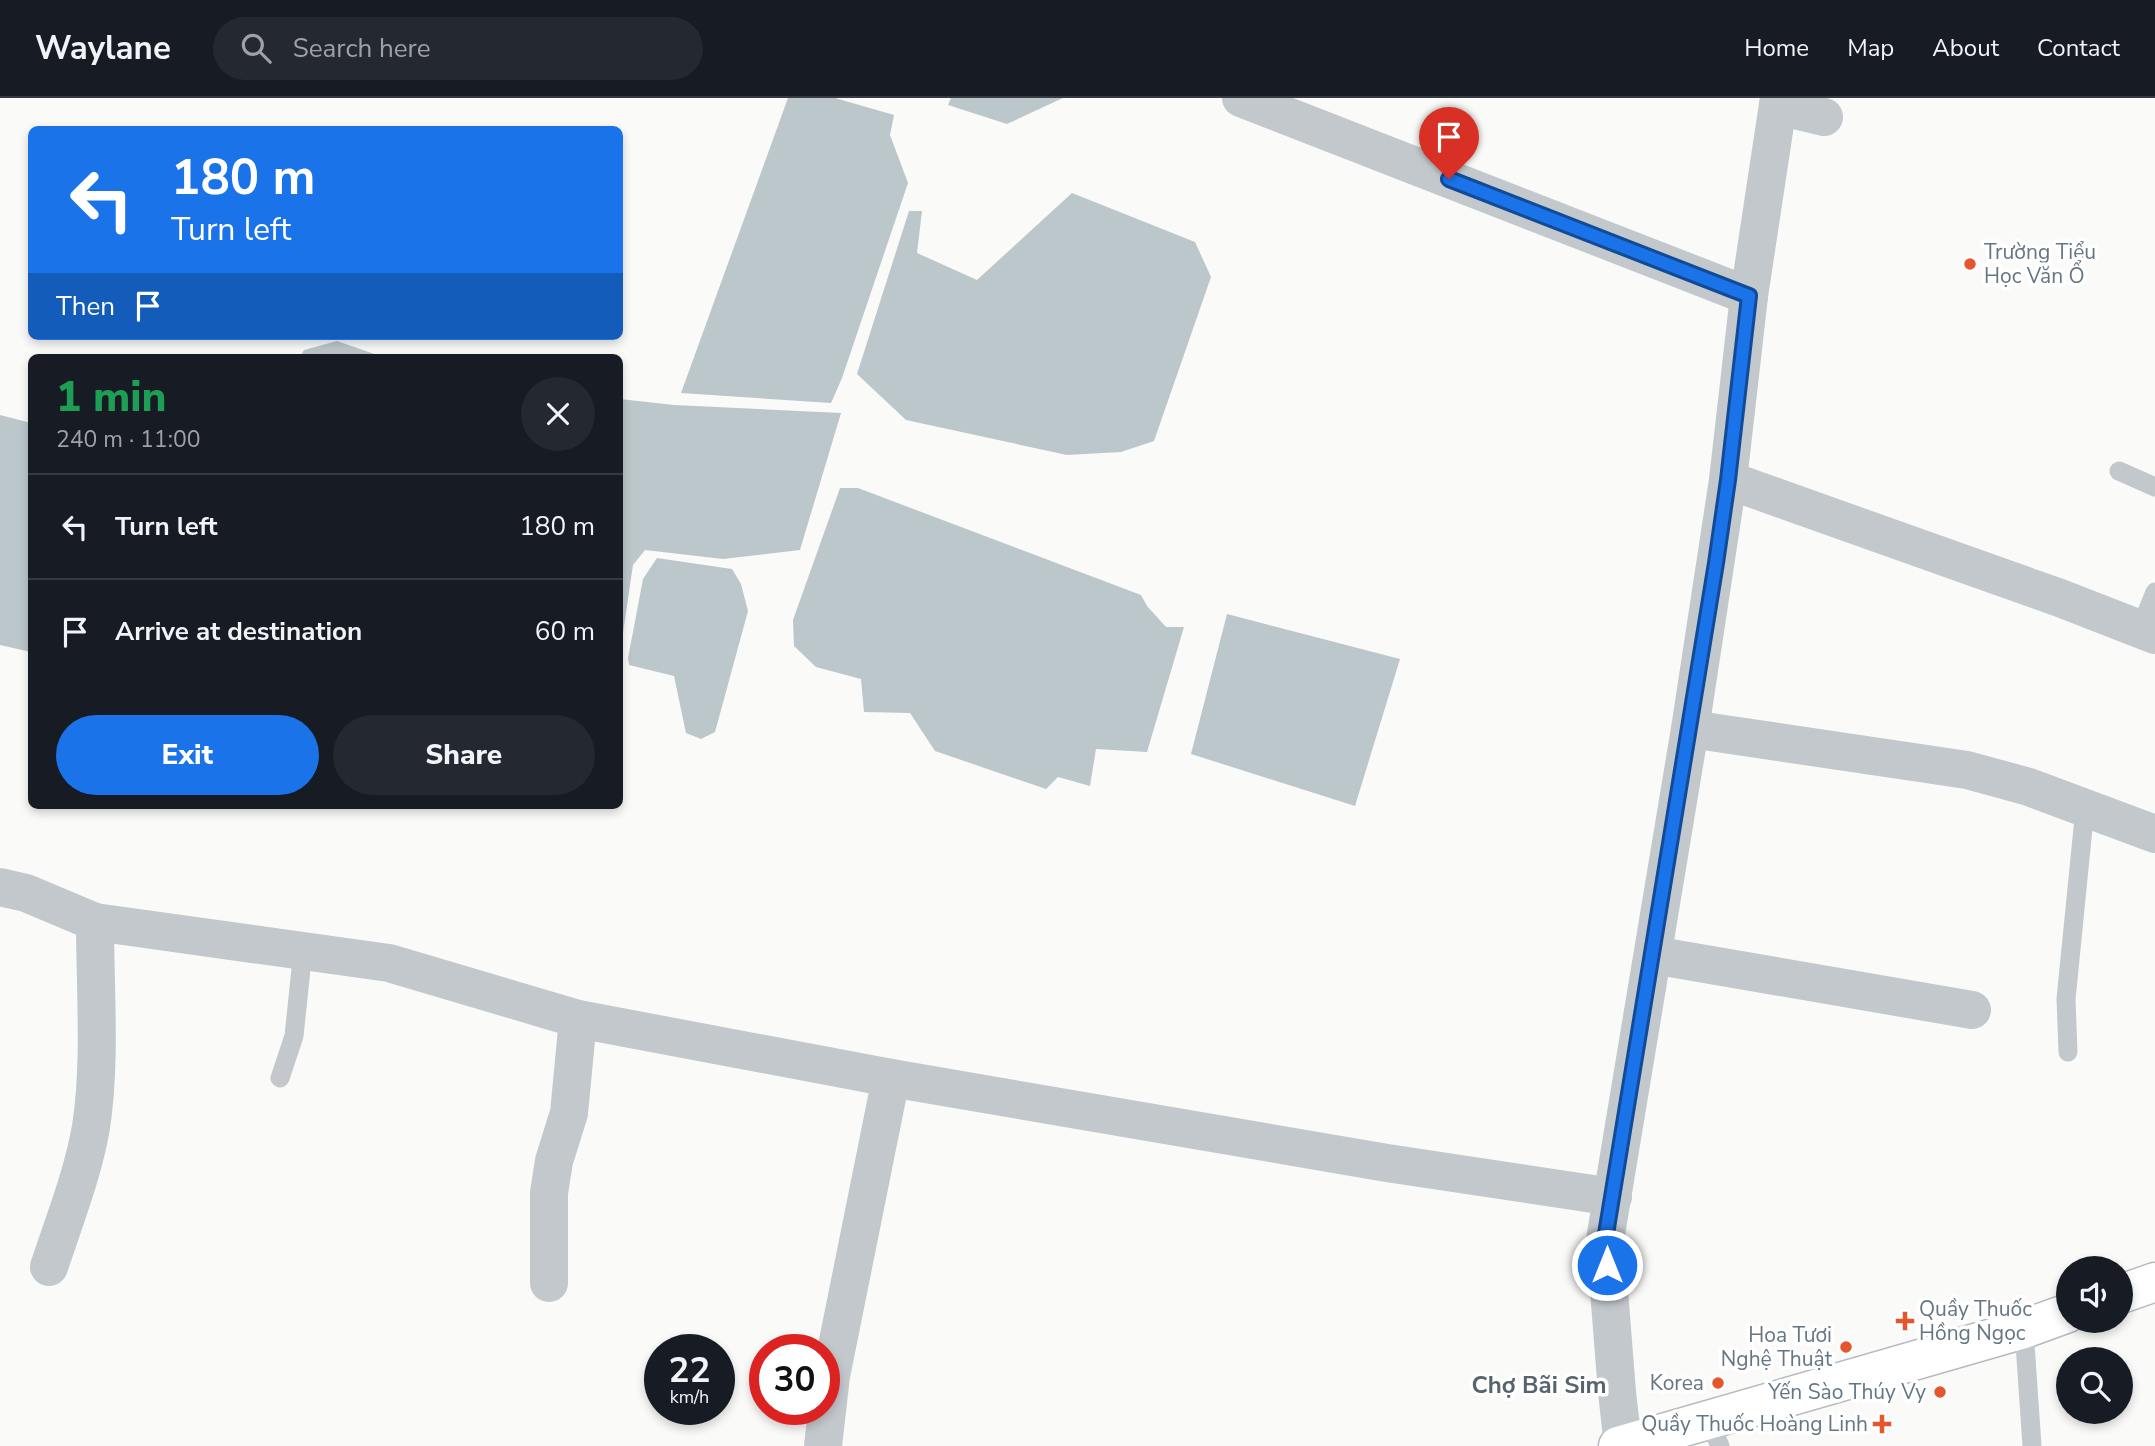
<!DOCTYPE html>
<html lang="en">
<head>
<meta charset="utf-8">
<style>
  body { margin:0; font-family:"Nunito Sans",sans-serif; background:#242831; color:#f1f3f6; height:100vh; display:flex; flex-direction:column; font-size:26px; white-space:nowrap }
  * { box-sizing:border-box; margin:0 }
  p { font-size:23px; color:#9ea1a6 }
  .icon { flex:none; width:38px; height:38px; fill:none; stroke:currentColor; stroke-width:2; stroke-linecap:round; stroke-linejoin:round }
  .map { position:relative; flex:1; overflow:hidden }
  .sheet { position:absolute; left:28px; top:256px; width:595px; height:455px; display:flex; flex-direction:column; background:#171b24; border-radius:10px; box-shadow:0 4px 10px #0003 }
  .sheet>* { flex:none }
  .banner { position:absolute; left:28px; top:28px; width:595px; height:214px; border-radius:10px; box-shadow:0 4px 10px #0003; background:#1a73e8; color:#fff; overflow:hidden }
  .buttons { position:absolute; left:2056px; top:1158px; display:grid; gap:14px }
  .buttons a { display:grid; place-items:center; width:77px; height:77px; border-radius:50%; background:#171b24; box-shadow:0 4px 10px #0003; font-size:35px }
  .speed { position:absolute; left:644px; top:1236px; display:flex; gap:14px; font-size:35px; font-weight:700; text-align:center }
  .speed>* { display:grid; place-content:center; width:91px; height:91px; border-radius:50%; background:#171b24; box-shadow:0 4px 10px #0003; line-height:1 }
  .speed small { font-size:18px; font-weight:400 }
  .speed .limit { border:10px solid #d22; background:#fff; color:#111 }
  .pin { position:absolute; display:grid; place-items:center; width:60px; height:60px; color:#fff; margin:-72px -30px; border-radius:50% 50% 50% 0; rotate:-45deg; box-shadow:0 0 7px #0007 }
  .pin .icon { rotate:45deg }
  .me { position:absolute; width:77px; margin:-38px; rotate:0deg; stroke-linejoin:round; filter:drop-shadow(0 0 5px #0008) }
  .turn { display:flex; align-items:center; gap:24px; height:147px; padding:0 28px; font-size:32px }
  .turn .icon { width:91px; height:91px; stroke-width:2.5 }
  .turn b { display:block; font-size:49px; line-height:60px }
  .then { display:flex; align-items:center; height:66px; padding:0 28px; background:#0003; gap:14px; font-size:26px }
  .round { display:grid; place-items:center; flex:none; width:74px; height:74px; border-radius:37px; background:#242831 }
  .headline { display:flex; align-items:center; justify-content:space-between; height:119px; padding:0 28px }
  h1 { font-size:42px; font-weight:800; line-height:52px; color:#1e9e55 }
  .cta { display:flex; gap:14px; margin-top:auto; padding:14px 28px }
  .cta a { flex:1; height:80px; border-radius:42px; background:#1a73e8; color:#fff; font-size:28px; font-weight:800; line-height:80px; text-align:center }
  .cta a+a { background:#242831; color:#f1f3f6 }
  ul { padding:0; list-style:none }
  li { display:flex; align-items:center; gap:21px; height:105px; padding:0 28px; border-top:2px solid #363941 }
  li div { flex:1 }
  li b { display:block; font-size:26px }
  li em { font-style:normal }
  header { display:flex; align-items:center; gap:42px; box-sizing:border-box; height:98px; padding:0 35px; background:#171b24; border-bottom:2px solid #363941 }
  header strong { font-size:33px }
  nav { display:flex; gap:38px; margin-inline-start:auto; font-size:24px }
  .search { width:490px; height:63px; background:#242831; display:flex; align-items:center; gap:18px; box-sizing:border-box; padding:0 24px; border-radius:38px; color:#9ea1a6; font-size:26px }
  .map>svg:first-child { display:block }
  .water { fill:#bbc7cb }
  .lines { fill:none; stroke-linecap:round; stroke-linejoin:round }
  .primary-casing { stroke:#b5babe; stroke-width:41 }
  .lane { stroke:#c3c8cc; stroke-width:19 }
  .street { stroke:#c3c8cc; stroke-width:38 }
  .primary { stroke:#fff; stroke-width:38 }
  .route-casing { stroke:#114b97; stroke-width:18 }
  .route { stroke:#1a73e8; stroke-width:12 }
  .poi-dot { fill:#e4572e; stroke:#fff; stroke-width:2.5 }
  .labels { text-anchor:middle; stroke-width:7; stroke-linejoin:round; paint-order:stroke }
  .poi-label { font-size:21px; fill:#657683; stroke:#fff; text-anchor:end }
  .quarter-label { font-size:24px; font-weight:bold; fill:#57646e; stroke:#fff }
</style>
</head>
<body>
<header>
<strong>Waylane</strong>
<div class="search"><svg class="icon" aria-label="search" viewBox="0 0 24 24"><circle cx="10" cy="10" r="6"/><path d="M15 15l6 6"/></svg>Search here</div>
<nav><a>Home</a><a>Map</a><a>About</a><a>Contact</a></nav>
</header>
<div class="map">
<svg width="2155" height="1348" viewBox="0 0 2155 1348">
  <rect width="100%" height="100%" fill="#fafaf8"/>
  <g class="water">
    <path d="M788,0h47l59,17 -4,20 18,48 -66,195 -11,25 -150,-10z"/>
    <path d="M951,0h112l-56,26 -59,-19z"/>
    <path d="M1072,95l123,49 16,35 -57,164 -33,11 -54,3 -161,-35 -49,-46 52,-163h13l-5,42 60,27z"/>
    <path d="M337,243l46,16h-83l4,-7z"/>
    <path d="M620,301l54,6 167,8 -41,137 -77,9 -78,-9 -12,15 -13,88z"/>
    <path d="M0,317l31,8v229l-31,-7z"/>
    <path d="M840,390h18l283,107 6,11 19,21h18l-37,125 -51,-3 -6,37 -32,-9 -12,12 -111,-38 -25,-38 -46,-1 -3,-33 -45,-12 -22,-21 -1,-26z"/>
    <path d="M657,460l75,11 9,15 7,27 -33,121 -14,7 -15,-6 -12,-57 -45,-11 -1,-7 15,-79z"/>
    <path d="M1227,516l173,45 -45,147 -164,-52z"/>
  </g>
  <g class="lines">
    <defs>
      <g id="primary">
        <path d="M2121,1196l34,-12"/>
        <path d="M1618,1348l406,-117 44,-16"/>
      </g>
    </defs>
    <use href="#primary" class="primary-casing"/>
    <g class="lane">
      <path d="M2119,373l36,16"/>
      <path d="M2140,531l15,-37"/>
      <path d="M2068,954l-2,-53 19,-191"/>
      <path d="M280,980l14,-42 9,-86"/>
      <path d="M2024,1231l8,117"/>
      <path d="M1708,1321l12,27"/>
    </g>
    <g class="street">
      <path d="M1241,0l508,198"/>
      <path d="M1778,8l46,11"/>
      <path d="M1728,382l332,118 95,37"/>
      <path d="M1690,631l277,41 62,17 126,47"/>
      <path d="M0,789l26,6 69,29 294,41 189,56 313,59 496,85 226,34"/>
      <path d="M1653,857l319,55"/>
      <path d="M49,1169c15,-46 34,-93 42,-140 10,-63 4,-140 4,-205"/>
      <path d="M549,1185v-90l5,-32 15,-48 9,-94"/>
      <path d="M823,1348l8,-70 60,-298"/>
      <path d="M1623,1348l-6,-54 -12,-152 85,-511 38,-249 21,-184 30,-198"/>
    </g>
    <use href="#primary" class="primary"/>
  </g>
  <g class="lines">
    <defs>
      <path id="route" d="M1449,81l300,117 -21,184 -12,83 -111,677 2,25"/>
    </defs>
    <use href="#route" class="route-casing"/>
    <use href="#route" class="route"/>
  </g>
  <g class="poi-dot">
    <circle cx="1970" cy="166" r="7"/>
    <path d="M1901.5 1212.5h7v7h7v7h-7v7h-7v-7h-7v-7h7z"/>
    <circle cx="1846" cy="1249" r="7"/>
    <circle cx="1718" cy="1285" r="7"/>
    <circle cx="1940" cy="1294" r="7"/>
    <path d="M1878.5 1315.5h7v7h7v7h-7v7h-7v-7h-7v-7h7z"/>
  </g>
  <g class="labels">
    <g class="poi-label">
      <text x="1984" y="161" text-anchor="start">Trường Tiểu<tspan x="1984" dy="24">Học Văn Ổ</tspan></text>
      <text x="1919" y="1218" text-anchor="start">Quầy Thuốc<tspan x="1919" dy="24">Hồng Ngọc</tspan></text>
      <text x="1832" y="1244">Hoa Tươi<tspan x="1832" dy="24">Nghệ Thuật</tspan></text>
      <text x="1704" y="1292">Korea</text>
      <text x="1926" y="1301">Yến Sào Thúy Vy</text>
      <text x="1868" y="1333">Quầy Thuốc Hoàng Linh</text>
    </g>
    <g class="quarter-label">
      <text x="1539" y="1295">Chợ Bãi Sim</text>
    </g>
  </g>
</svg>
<div class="buttons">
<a><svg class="icon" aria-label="sound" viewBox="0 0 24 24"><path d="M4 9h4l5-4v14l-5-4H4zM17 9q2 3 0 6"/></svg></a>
<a><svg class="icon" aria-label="search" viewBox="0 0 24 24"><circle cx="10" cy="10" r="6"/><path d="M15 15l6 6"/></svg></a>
</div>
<div class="speed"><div>22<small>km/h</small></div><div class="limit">30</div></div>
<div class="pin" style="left:1449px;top:81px;background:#d93025"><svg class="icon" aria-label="arrive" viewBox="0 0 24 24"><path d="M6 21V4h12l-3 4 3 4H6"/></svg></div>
<svg class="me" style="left:1607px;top:1167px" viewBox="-20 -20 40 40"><circle r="17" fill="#1a73e8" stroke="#fff" stroke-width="3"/><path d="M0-11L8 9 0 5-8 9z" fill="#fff"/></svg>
<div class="banner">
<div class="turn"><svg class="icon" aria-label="left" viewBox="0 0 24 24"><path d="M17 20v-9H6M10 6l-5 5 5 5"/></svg><div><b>180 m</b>Turn left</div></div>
<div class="then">Then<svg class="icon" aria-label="arrive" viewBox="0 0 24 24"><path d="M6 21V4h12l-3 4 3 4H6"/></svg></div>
</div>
<section class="sheet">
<div class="headline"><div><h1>1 min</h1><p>240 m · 11:00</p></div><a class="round"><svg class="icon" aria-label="close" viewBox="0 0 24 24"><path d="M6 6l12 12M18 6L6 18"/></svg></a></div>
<ul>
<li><svg class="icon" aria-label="left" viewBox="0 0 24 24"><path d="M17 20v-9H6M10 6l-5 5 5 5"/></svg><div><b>Turn left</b></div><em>180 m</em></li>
<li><svg class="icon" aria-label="arrive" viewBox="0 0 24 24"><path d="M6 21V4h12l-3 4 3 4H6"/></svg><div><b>Arrive at destination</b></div><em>60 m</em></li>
</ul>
<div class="cta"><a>Exit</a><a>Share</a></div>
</section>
</div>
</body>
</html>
